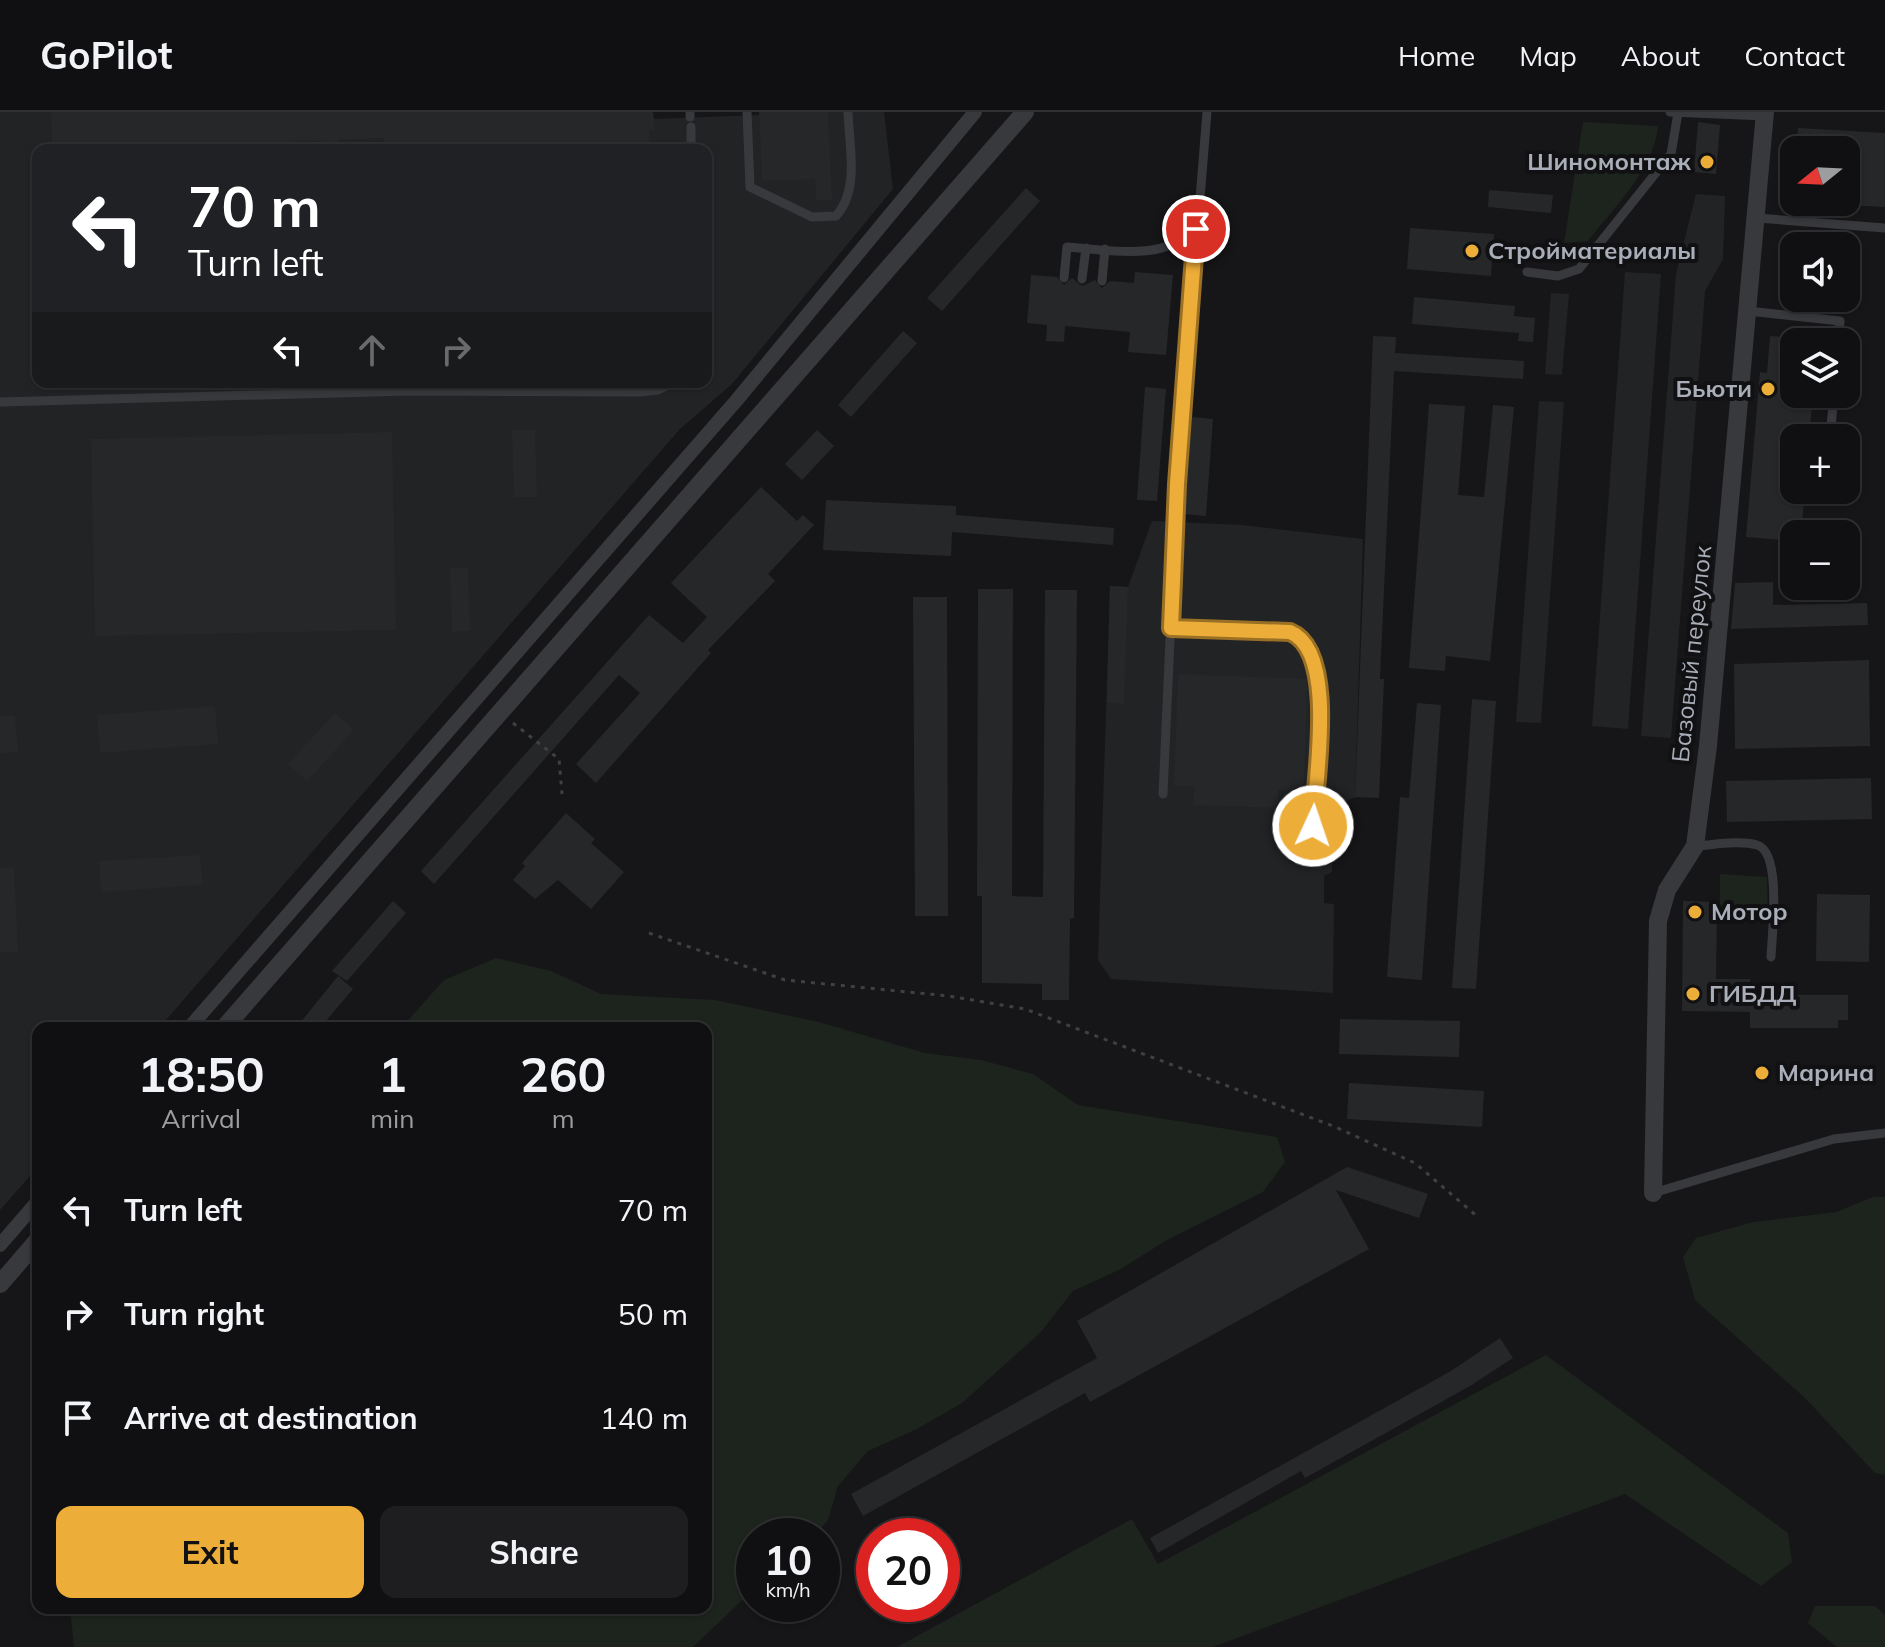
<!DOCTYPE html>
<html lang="en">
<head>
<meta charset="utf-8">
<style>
  body { margin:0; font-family:Mulish,sans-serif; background:#1e1e20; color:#f1f3f6; height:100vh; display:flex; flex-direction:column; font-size:30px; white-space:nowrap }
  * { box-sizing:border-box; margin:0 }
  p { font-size:26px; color:#9c9d9f }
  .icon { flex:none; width:44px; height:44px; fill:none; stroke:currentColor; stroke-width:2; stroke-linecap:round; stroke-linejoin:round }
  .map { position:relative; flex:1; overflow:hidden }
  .drawer { position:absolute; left:32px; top:910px; width:680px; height:592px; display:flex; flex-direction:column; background:#101012; border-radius:16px; box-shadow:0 2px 6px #0004,0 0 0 2px #303032 }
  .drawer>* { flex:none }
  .hud { position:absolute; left:32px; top:32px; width:680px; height:244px; border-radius:16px; box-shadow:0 2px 6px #0004,0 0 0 2px #303032; background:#202124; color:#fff; overflow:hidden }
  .needle { width:52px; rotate:252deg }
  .fabs { position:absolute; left:1780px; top:24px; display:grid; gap:16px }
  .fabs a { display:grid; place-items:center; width:80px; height:80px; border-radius:16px; background:#101012; box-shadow:0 2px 6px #0004,0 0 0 2px #303032; font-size:40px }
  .speed { position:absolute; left:736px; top:1406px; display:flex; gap:16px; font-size:40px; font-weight:700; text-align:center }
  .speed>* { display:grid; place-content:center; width:104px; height:104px; border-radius:50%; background:#101012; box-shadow:0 2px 6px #0004,0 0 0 2px #303032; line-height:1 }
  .speed small { font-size:20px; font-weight:400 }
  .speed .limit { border:12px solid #d22; background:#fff; color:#111 }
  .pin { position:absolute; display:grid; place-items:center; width:68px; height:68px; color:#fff; margin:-34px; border:4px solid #fff; border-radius:50%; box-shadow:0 2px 8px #0007 }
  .me { position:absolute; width:88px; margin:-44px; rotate:3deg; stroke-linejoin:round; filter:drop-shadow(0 0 6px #0008) }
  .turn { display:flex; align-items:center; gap:28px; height:168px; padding:0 24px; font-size:36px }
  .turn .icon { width:104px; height:104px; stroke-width:2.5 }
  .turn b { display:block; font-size:56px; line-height:68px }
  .lanes { display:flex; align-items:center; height:76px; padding:0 24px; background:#0003; justify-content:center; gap:40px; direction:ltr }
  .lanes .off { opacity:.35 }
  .eta { display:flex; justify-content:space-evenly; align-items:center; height:136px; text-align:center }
  .eta b { font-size:48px; font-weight:700; line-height:56px }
  .button { display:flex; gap:16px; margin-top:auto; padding:16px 24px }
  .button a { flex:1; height:92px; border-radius:16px; background:#edad39; color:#111; font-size:32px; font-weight:700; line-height:92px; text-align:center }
  .button a+a { background:#1e1e20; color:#f1f3f6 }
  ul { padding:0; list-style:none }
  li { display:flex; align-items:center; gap:24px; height:104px; padding:0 24px }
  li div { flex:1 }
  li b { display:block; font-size:30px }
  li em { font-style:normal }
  header { display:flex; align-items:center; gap:48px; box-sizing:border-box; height:112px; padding:0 40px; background:#101012; border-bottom:2px solid #303032 }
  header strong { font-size:38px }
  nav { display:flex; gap:44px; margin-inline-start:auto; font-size:28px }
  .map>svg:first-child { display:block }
  .built { fill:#222325; fill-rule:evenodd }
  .green { fill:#1d231d }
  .building { fill:#262729 }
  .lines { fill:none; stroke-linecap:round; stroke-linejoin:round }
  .path { stroke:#3e4044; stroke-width:3; stroke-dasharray:4 6; stroke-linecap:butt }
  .service { stroke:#38393d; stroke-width:9 }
  .pedestrian { stroke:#38393d; stroke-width:14 }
  .minor { stroke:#38393d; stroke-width:18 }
  .route-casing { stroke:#9a7025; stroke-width:20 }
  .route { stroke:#edad39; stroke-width:14 }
  .poi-dot { fill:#edad39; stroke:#111113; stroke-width:3 }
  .labels { text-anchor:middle; stroke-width:8; stroke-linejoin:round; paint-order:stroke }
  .poi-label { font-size:24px; font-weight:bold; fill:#a9aeb8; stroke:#111113; text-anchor:start }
  .street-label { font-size:24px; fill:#a9aeb8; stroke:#111113 }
</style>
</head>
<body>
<header>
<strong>GoPilot</strong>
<nav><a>Home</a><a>Map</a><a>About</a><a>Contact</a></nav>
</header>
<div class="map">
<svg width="1885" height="1535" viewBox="0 0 1885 1535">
  <rect width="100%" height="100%" fill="#161618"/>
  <g class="built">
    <path d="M0,0h653l1,7 105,-4v-3h125l9,77 -161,195 -52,45 -521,599h-121v139l-38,43zM38,38h668v232h-668z"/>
    <path d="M1696,82l29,2 -2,63 -18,32 -34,447 -30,-2 35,-462z"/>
    <path d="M1625,160l36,2 -33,455 -36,-3z"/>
    <path d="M1551,181l18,1 -7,81 -17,-1z"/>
    <path d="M1539,289l25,1 -23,321 -25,-1z"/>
    <path d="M1152,409l91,4 120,14 -8,258 -21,10 -2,65 -8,4v27l10,1 -1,89 -222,-14 -13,-19 12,-374 18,1z"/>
  </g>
  <g class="green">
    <path d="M1583,10l75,4c-4,44 -44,81 -70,115l-24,2z"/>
    <path d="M1720,762l47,3 1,40 -51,-1 3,-8z"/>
    <path d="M496,846l55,13 50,23 114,6 104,22 106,31 56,7 52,14 45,31 199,32 8,25 -22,30 -96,48 -48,30 -46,21 -32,41 -79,71 -45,26 -49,22 -30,35 -10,34 -13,16h-61v53l-61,58h-619l-4,-39h636v-580h-305l43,-48z"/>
    <path d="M1873,1085h12v278l-10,-2 -70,-75 -110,-98 -12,-43 13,-19 57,-16 83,-10z"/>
    <path d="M1546,1243l242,178 4,29 -31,24 -136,-92 -412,153h-316l235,-128 26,45z"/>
    <path d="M1815,1494h60l10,9v32h-48l-29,-24z"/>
  </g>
  <g class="building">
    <path d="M51,0h602l1,18h-5l1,20h-266v-12l-46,2v6h-15l-1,-5 -67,2v7h-203z"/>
    <path d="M759,0h69l4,88h-16l-1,-21 -53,2z"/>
    <path d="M1698,10l22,3 -4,49 -22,-2z"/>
    <path d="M1798,16l87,5v74l-39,-2v-55h-49z"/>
    <path d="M1026,76l14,13 -98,110 -15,-13z"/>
    <path d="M1489,78l64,5 -2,18 -63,-6z"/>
    <path d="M1410,116l84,6 -3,42 -84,-7z"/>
    <path d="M1135,160l38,3 -7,80 -38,-3 2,-20 -65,-6 -1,16 -18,-1 1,-16 -20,-2 4,-48 26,2 7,8 8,-7 10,8 13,-6 7,8 8,-7 24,2z"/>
    <path d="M1414,185l101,9 -1,10 21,2 -2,24 -15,-1 1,-8 -107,-9z"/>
    <path d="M903,219l14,12 -66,74 -13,-12z"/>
    <path d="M1373,224l23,1 -1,16 129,8 -1,18 -129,-8 -14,308h4l-5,119 -24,-1z"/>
    <path d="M1770,224l24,2v56h19l-4,44h-15v52h11l-4,44h-7v7l-48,-4 14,-165 7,1z"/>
    <path d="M1145,275l21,2 -9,112 -20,-1z"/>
    <path d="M1429,292l36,2 -7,89 26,2 9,-92 21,2 -24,254 -44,-5 -1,15 -36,-3z"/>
    <path d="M1192,305l21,2 -7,97 -22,-2z"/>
    <path d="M512,318h23l2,67h-23z"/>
    <path d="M817,318l17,16 -32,34 -17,-16z"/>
    <path d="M392,320l4,198 -301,6 -4,-197z"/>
    <path d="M761,375l36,34 6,-6 11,10 -46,49 7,7 -67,69 3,3 -115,130 -20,-19 64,-71 -21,-18 -185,209 -13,-13 228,-256 34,28 24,-26 -36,-34z"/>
    <path d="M826,388l130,6v9l158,13 -1,17 -161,-13 -1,24 -128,-6z"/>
    <path d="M468,455l2,64 -18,1 -2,-64z"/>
    <path d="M1773,470v23l94,-2 1,22 -137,4 4,-46z"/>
    <path d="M1110,474l18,1 -4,117 -17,-1z"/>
    <path d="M978,477h35l-1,307 31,1 2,-307h32l-3,328 -4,1 -1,81h-27v-16l-60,-1v-87h-5z"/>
    <path d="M913,485h34l1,319h-33z"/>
    <path d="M1869,548l1,86 -135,3 -1,-85z"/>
    <path d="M1178,562l129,5 -3,112 -26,-1v18l-85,-3 1,-19h-20z"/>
    <path d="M1472,587l24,2 -20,288 -24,-1z"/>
    <path d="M1417,591l24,2 -19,275 -35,-3 13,-180 9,1z"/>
    <path d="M215,594l3,38 -118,9 -3,-38z"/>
    <path d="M335,601l19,17 -47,51 -19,-17z"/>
    <path d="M0,604h15l3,36 -18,2z"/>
    <path d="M1871,666l1,41 -145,3 -1,-41z"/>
    <path d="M566,701l29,26 -4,4 33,29 -33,37 -33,-29 -23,19 -22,-19 12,-14 -3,-3z"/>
    <path d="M200,743l3,30 -102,7 -2,-31z"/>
    <path d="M14,755l4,85h-18v-84z"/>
    <path d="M1817,782l53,1 -1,67 -53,-1z"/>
    <path d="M393,789l13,12 -59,68 -15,-10z"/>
    <path d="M1683,789l34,1 -1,77h34v16h98v25h-10v8h-88v-16l-68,-1z"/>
    <path d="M338,864l15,13 -33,39h-24z"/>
    <path d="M1340,907l120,2 -1,36 -120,-3z"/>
    <path d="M1349,971l135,8 -2,36 -135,-8z"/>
    <path d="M1347,1055l81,27 -9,24 -83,-28 33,59 -279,153 -5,-9 -222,123 -12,-22 246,-136 -20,-37z"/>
    <path d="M1500,1226l13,20 -43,28 -165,92 -4,-7 -143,82 -8,-15 301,-167z"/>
  </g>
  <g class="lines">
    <g class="path">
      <path d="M513,611l46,36 3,35"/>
      <path d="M649,821l136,47 164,16 76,13 308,117 82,37 64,55"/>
    </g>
    <g class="service">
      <path d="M690,0v5"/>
      <path d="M747,0l3,75 62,30 24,-1c24,-26 13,-71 12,-104"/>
      <path d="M1670,0l95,4"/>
      <path d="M691,15v23"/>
      <path d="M1757,106l128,10"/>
      <path d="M1527,160l31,4 21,-7 92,-115 7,-41"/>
      <path d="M1064,166l3,-31c43,3 96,15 129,-18"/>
      <path d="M1082,167l4,-31"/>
      <path d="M1102,169l3,-32"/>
      <path d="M1748,199l92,10 -2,21"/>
      <path d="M0,290l409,-11 231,1 18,-2 16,-8"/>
      <path d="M1830,326l4,-44"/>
      <path d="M1171,516l119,4c48,19 25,149 23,194"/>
      <path d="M1163,682l14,-310 30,-372"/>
      <path d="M1695,734c18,-1 44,-6 62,-1 25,7 15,89 14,112"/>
      <path d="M1653,1081l181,-54 51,-6"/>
    </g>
    <g class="pedestrian">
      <path d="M189,916l547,-627 239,-289"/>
      <path d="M0,1133l38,-44"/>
    </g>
    <g class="minor">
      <path d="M224,916l801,-916"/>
      <path d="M1653,1081l5,-272 9,-31 28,-44 13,-100 57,-634"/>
      <path d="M0,1172l38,-44"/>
    </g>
  </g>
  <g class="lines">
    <defs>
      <path id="route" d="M1196,117l-19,255 -6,144 119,4c48,19 25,149 23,194"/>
    </defs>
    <use href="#route" class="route-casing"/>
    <use href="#route" class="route"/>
  </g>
  <g class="poi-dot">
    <circle cx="1707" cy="50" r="8"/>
    <circle cx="1472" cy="139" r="8"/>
    <circle cx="1768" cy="277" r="8"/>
    <circle cx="1695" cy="800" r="8"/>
    <circle cx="1693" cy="882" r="8"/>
    <circle cx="1762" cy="961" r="8"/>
  </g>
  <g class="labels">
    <g class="poi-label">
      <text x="1691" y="58" text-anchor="end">Шиномонтаж</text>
      <text x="1488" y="147">Стройматериалы</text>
      <text x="1752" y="285" text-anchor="end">Бьюти</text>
      <text x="1711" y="808">Мотор</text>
      <text x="1709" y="890">ГИБДД</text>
      <text x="1778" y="969">Марина</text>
    </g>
    <g class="street-label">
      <text transform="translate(1692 542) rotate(-84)" y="8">Базовый переулок</text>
    </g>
  </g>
</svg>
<div class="fabs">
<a><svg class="needle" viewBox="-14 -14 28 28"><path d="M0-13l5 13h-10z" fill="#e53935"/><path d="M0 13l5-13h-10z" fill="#9c9d9f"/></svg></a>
<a><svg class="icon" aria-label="sound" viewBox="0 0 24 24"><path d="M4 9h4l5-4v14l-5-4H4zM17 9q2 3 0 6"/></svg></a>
<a><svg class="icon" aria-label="layers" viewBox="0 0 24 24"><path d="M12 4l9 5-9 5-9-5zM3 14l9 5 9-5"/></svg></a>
<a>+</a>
<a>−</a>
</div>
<div class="speed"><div>10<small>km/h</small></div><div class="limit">20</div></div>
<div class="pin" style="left:1196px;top:117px;background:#d93025"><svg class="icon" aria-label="arrive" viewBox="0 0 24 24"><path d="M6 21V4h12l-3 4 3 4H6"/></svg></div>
<svg class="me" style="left:1313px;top:714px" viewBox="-20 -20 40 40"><circle r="17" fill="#edad39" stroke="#fff" stroke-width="3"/><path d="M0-11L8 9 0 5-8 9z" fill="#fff"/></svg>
<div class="hud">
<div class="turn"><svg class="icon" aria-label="left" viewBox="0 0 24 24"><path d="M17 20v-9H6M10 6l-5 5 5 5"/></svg><div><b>70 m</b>Turn left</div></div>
<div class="lanes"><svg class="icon" aria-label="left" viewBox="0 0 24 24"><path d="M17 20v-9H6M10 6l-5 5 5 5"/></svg><svg class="icon off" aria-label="ahead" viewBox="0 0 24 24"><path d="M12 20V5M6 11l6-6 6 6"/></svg><svg class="icon off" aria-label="right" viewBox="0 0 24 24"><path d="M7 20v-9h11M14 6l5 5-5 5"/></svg></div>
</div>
<section class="drawer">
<div class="eta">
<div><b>18:50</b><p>Arrival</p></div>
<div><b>1</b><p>min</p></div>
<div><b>260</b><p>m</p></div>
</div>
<ul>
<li><svg class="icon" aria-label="left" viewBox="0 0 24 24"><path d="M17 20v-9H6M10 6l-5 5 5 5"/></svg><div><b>Turn left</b></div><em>70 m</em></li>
<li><svg class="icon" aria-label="right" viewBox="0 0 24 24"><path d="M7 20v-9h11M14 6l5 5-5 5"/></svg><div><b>Turn right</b></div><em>50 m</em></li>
<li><svg class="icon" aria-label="arrive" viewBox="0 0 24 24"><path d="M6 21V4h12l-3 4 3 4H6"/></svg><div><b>Arrive at destination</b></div><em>140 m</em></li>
</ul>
<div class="button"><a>Exit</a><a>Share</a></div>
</section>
</div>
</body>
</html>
